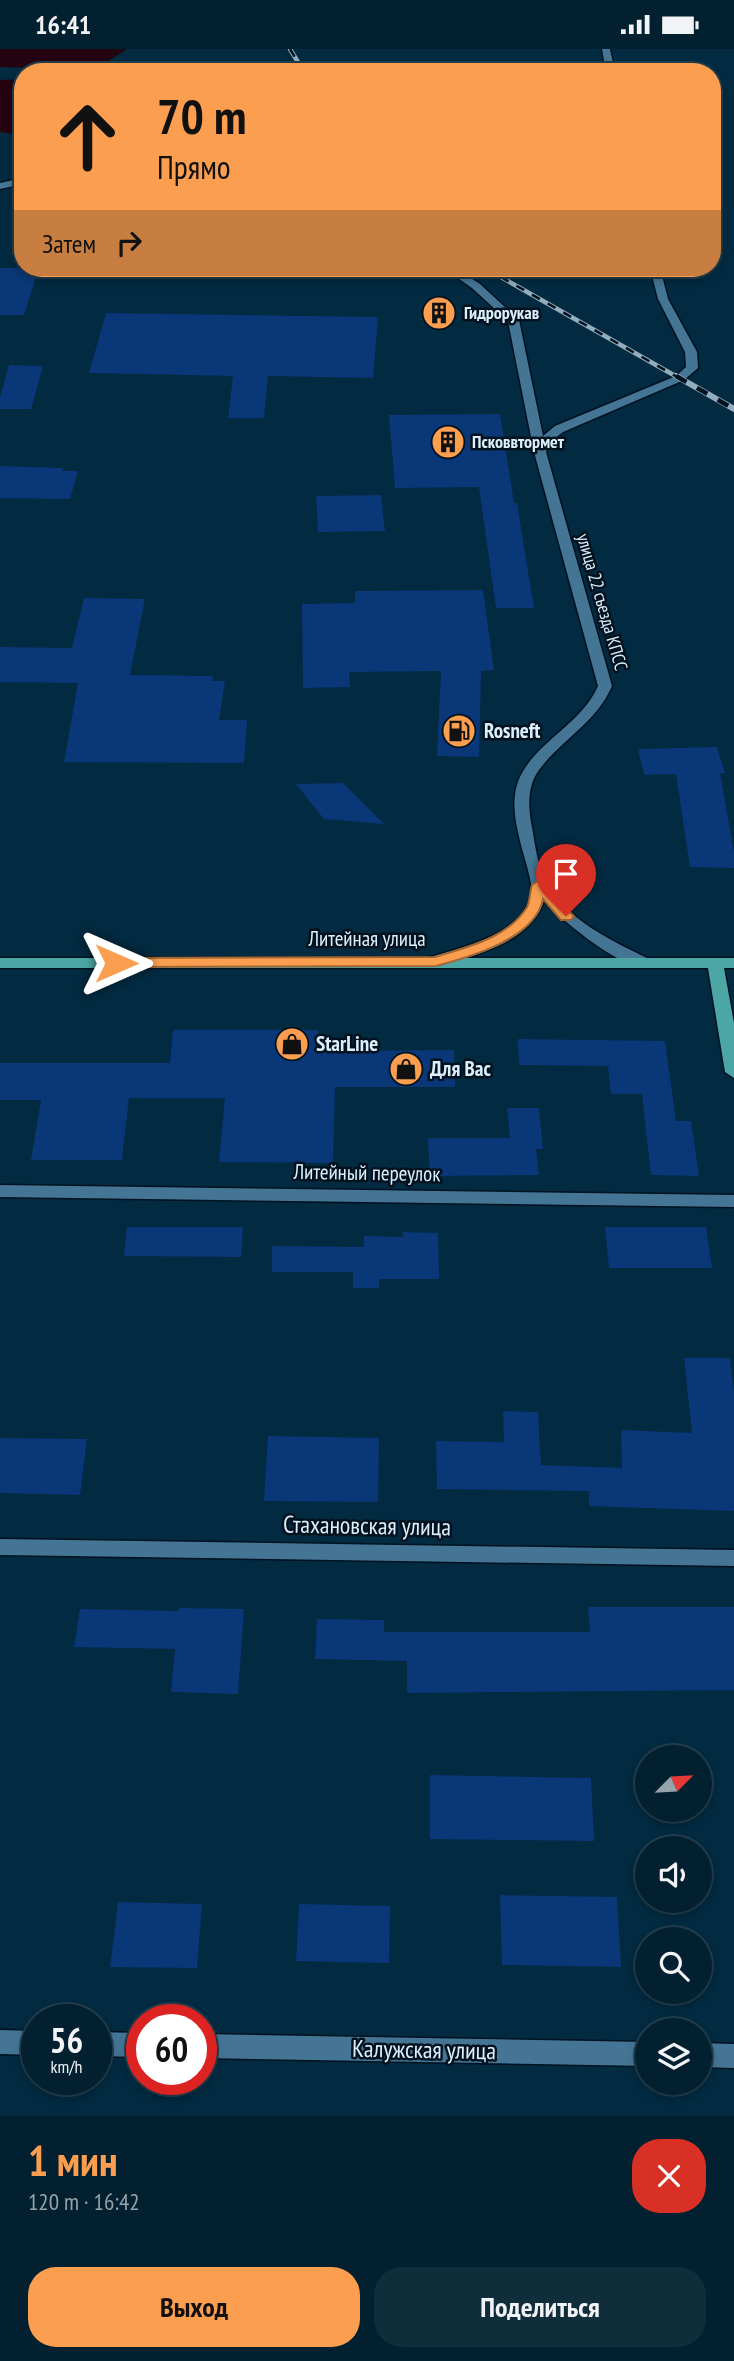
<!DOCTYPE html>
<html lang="ru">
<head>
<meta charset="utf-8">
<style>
  body { margin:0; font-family:"PT Sans Narrow",sans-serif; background:#102d3c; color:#f1f3f6; height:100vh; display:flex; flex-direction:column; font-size:26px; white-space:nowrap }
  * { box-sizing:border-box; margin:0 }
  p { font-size:23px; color:#96a3ab }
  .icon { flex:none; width:38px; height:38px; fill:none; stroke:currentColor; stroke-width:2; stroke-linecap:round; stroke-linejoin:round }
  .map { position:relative; height:2067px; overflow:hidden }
  .panel { display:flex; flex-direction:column; background:#022030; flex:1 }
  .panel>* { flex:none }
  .hud { position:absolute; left:14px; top:14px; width:707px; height:214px; border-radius:28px; box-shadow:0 4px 10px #0003,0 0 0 2px #233e4c; background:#fb9e50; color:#111; overflow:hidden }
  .needle { width:46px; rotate:66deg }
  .fabs { position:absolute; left:635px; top:1696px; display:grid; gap:14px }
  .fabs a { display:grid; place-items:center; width:77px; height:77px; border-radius:50%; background:#022030; box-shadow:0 4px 10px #0003,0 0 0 2px #233e4c; font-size:35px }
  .speed { position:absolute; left:21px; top:1955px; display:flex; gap:14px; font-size:35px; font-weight:700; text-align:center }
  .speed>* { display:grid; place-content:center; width:91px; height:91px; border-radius:50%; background:#022030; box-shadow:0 4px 10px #0003,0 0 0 2px #233e4c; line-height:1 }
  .speed small { font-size:18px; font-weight:400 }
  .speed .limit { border:10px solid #d22; background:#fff; color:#111 }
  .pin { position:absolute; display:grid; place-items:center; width:60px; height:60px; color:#fff; margin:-72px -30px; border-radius:50% 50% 50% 0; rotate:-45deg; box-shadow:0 0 7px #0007 }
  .pin .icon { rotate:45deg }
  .me { position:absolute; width:77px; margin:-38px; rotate:90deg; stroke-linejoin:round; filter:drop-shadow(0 0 5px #0008) }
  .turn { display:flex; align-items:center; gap:24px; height:147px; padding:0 28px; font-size:32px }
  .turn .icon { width:91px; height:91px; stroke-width:2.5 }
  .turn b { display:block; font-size:49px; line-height:60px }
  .then { display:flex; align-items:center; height:66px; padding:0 28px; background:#0003; gap:14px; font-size:26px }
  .round { display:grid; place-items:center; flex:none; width:74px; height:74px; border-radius:28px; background:#102d3c }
  .head { display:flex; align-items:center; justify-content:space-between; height:119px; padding:0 28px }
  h1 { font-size:42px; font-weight:600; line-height:52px; color:#fb9e50 }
  .primary-button { display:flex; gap:14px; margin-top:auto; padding:14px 28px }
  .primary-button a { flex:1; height:80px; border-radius:28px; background:#fb9e50; color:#111; font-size:28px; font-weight:600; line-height:80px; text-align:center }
  .primary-button a+a { background:#102d3c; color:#f1f3f6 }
  .status { display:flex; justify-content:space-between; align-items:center; height:49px; padding:0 35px; background:#022030; direction:ltr }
  .status svg { height:19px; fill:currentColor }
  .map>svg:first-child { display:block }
  .water { fill:#250412 }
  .building { fill:#0a3777 }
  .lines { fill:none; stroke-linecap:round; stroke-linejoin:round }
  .minor-casing { stroke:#001221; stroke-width:3 }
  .primary-casing { stroke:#001221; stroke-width:3 }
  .minor { fill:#447595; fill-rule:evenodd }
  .primary { fill:#4ba6a5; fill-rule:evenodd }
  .rail-far1-casing { stroke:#92adbe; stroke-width:4.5 }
  .rail-casing { stroke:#92adbe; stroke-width:6 }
  .rail-far1 { stroke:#01121e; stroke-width:2.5; stroke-dasharray:9; stroke-linecap:butt }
  .rail { stroke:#01121e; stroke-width:4.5; stroke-dasharray:12; stroke-linecap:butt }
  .route { fill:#fb9e50; stroke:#a36734; stroke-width:2 }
  .labels { text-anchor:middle; stroke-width:5; stroke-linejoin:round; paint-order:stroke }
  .far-poi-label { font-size:18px; font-weight:bold; fill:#dbeffe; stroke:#01121e; text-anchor:start }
  .far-street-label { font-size:18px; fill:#dbeffe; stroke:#01121e }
  .poi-label { font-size:21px; font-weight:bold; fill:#dbeffe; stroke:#01121e; text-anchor:start }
  .street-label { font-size:21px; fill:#dbeffe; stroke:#01121e }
  .near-street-label { font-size:24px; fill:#dbeffe; stroke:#01121e }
</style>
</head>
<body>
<div class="status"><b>16:41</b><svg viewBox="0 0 49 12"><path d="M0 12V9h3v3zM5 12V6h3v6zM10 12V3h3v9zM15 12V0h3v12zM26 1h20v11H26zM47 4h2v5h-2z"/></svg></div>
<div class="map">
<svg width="734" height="2067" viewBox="0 0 734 2067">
  <rect width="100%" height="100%" fill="#022a40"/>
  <g class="water">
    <path d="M0,0h127l-22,14 -60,5 -45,-1z"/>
    <path d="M23,30v56l-23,-3v-52z"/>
  </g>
  <g class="building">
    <path d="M0,219h39l-15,47h-24z"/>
    <path d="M106,264l272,4 -5,61 -105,-2 -4,42h-36l5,-42 -144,-3z"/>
    <path d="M9,316l34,1 -12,43h-31v-12z"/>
    <path d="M500,365l14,89h3l17,105h-38l-17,-121 -84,1 -6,-73z"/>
    <path d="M0,417l63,2 -1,3h16l-8,28 -70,-1z"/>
    <path d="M381,446l4,36 -67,1 -2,-36z"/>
    <path d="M483,541l11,80 -13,1 -2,86 -42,-1 4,-85 -92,1 1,15 -47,1 -1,-84 53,-1v-12z"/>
    <path d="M84,549l61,1 -15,76 83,1 -1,5h13l-6,39h28l-3,43 -180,-1 14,-79 -78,-1v-35l72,1z"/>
    <path d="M717,698l8,26h-5l14,79v16l-44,-1 -14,-93 -32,1 -6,-26z"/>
    <path d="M343,734l41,41 -60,-5 -28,-35z"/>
    <path d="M173,981h145v21l136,-1 1,37h-120l-2,76 -114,-1 6,-64h-96l-7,62h-91l10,-60h-41v-37h170z"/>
    <path d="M518,990l147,2 11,80h15l8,55 -48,-1 -9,-81h-31l-3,-28 -89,-1z"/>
    <path d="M507,1059h32l4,41h-7l3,26 -109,1 -2,-38h82z"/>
    <path d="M127,1178h116l-2,30 -117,-1z"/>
    <path d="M605,1178h101l6,41h-103z"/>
    <path d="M403,1183l35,1 1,46h-60v9h-26v-16h-81v-26l92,1v-11l39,1z"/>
    <path d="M684,1309h46l4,34v119l-145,-5v-15l-152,-2 -1,-48 68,1 -1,-31 35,1 3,53 81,3 -1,-38 71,3z"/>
    <path d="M268,1387l111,2 -1,64 -114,-1z"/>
    <path d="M0,1389l87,1 -7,56 -80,-2z"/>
    <path d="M588,1558h146v83l-327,3v-32l-92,-2 2,-40 67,1v12h206z"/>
    <path d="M179,1559l65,1 -6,85 -67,-2 4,-43 -101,-2 6,-38 98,2z"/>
    <path d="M430,1726l161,3 3,63 -164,-2z"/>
    <path d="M500,1846l117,2 4,70 -119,-2z"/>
    <path d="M118,1853l84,2 -5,64 -87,-1z"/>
    <path d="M299,1855l91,2 -1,57 -93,-2z"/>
  </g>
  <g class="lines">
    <defs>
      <g id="minor">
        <path d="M602,0h8l5,23h-9z"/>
        <path d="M23,129v6l-23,5v-6z"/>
        <path d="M443,219h12l25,16 39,36 24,116 12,-10 121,-50 10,-9 -1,-15 -27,-53 -8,-31h10l8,31 29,53 1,16 -14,12 -121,52 -13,10 -4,10 66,234c-16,37 -50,53 -73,84 -12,16 -11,38 -7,57 3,18 6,41 15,57 20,36 67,58 102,75l2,4 -2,4c-24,6 -89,-48 -105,-66 -16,42 -63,52 -102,64l-6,1 -8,-5 2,-4c32,-9 107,-26 101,-73 -2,-14 -10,-36 -13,-52 -4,-17 -6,-36 1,-53 17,-38 62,-54 79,-93l-64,-234 -26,-131 -36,-33z"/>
        <path d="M0,1136l734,10v12l-734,-10z"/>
        <path d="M0,1490l734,11v16l-734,-11z"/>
        <path d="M0,1981l37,1v24l-37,-1z"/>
        <path d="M96,1983l46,1v24l-46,-1z"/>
        <path d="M201,1985l447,8v24l-447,-8z"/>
        <path d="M700,1994l34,1v24l-34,-1z"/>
      </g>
      <path id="primary" d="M0,909h734v10h-10l10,55v55l-9,-6 -17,-104h-708z"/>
    </defs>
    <use href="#minor" class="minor-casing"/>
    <use href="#primary" class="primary-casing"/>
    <use href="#minor" class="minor"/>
    <use href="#primary" class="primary"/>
    <defs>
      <g id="rail-far1">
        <path d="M290,0l14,23"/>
        <path d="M485,219l194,110"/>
      </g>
      <path id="rail" d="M676,327l58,33"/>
    </defs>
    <use href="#rail-far1" class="rail-far1-casing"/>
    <use href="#rail" class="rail-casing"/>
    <use href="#rail-far1" class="rail-far1"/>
    <use href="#rail" class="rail"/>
  </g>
  <path class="route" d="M539,831l5,2 27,31 3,3 -3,4h-10l-18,-21c-8,40 -73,58 -107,67l-320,1 -7,-4 7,-5 319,-1c32,-10 73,-19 92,-50 3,-6 3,-16 5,-22z"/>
  <defs>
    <symbol id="building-disc" viewBox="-11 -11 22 22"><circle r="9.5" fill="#fb9e50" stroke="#01121e"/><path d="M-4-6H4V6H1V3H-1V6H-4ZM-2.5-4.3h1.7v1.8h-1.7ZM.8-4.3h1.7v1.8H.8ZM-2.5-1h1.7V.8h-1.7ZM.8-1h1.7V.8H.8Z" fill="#111"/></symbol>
    <symbol id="fuel-disc" viewBox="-11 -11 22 22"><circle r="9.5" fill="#fb9e50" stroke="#01121e"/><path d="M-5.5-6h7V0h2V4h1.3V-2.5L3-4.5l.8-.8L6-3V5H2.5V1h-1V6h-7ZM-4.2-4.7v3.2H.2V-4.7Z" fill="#111"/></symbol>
    <symbol id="shop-disc" viewBox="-11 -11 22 22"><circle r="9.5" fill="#fb9e50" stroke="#01121e"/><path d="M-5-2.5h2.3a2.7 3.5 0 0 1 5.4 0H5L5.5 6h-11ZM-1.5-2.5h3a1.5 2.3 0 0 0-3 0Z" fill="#111"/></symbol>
  </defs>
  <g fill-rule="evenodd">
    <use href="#building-disc" x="420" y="245" width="38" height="38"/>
    <use href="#building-disc" x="429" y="374" width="38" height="38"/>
    <use href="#fuel-disc" x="440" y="663" width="38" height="38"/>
    <use href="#shop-disc" x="273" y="976" width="38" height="38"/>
    <use href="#shop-disc" x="387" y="1001" width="38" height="38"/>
  </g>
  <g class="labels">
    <g class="far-poi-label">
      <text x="464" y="270">Гидрорукав</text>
      <text x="472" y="399">Псковвтормет</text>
    </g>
    <g class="far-street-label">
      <text transform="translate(602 553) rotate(74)" y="6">улица 22 съезда КПСС</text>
    </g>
    <g class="poi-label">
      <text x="484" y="689">Rosneft</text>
      <text x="316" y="1002">StarLine</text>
      <text x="430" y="1027">Для Вас</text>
    </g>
    <g class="street-label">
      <text x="367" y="897">Литейная улица</text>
      <text transform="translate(367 1124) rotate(1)" y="7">Литейный переулок</text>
    </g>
    <g class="near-street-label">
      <text transform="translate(367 1477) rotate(1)" y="8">Стахановская улица</text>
      <text transform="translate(424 2001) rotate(1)" y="8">Калужская улица</text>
    </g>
  </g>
</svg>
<div class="fabs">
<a><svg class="needle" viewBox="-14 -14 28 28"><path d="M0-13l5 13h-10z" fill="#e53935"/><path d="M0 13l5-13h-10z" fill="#96a3ab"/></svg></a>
<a><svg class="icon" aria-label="sound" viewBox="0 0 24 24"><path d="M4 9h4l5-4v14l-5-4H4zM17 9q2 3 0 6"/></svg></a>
<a><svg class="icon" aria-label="search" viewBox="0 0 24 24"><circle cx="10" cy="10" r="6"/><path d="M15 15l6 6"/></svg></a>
<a><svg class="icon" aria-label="layers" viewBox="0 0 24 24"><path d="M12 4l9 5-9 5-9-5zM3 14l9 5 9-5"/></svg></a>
</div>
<div class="speed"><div>56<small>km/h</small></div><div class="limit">60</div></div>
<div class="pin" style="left:566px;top:867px;background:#d93025"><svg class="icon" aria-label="arrive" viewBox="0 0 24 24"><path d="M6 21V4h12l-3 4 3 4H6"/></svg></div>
<svg class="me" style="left:116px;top:914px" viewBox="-20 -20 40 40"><path d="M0-17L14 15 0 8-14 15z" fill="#fb9e50" stroke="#fff" stroke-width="4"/></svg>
<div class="hud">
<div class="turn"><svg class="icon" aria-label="ahead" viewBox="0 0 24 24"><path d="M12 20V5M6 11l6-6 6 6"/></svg><div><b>70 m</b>Прямо</div></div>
<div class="then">Затем<svg class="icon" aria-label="right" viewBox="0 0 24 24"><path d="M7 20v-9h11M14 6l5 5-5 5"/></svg></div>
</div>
</div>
<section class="panel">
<div class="head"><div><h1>1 мин</h1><p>120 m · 16:42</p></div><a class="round" style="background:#d93025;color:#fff"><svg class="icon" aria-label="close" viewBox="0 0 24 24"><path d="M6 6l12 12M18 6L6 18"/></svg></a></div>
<div class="primary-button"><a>Выход</a><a>Поделиться</a></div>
</section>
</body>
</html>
